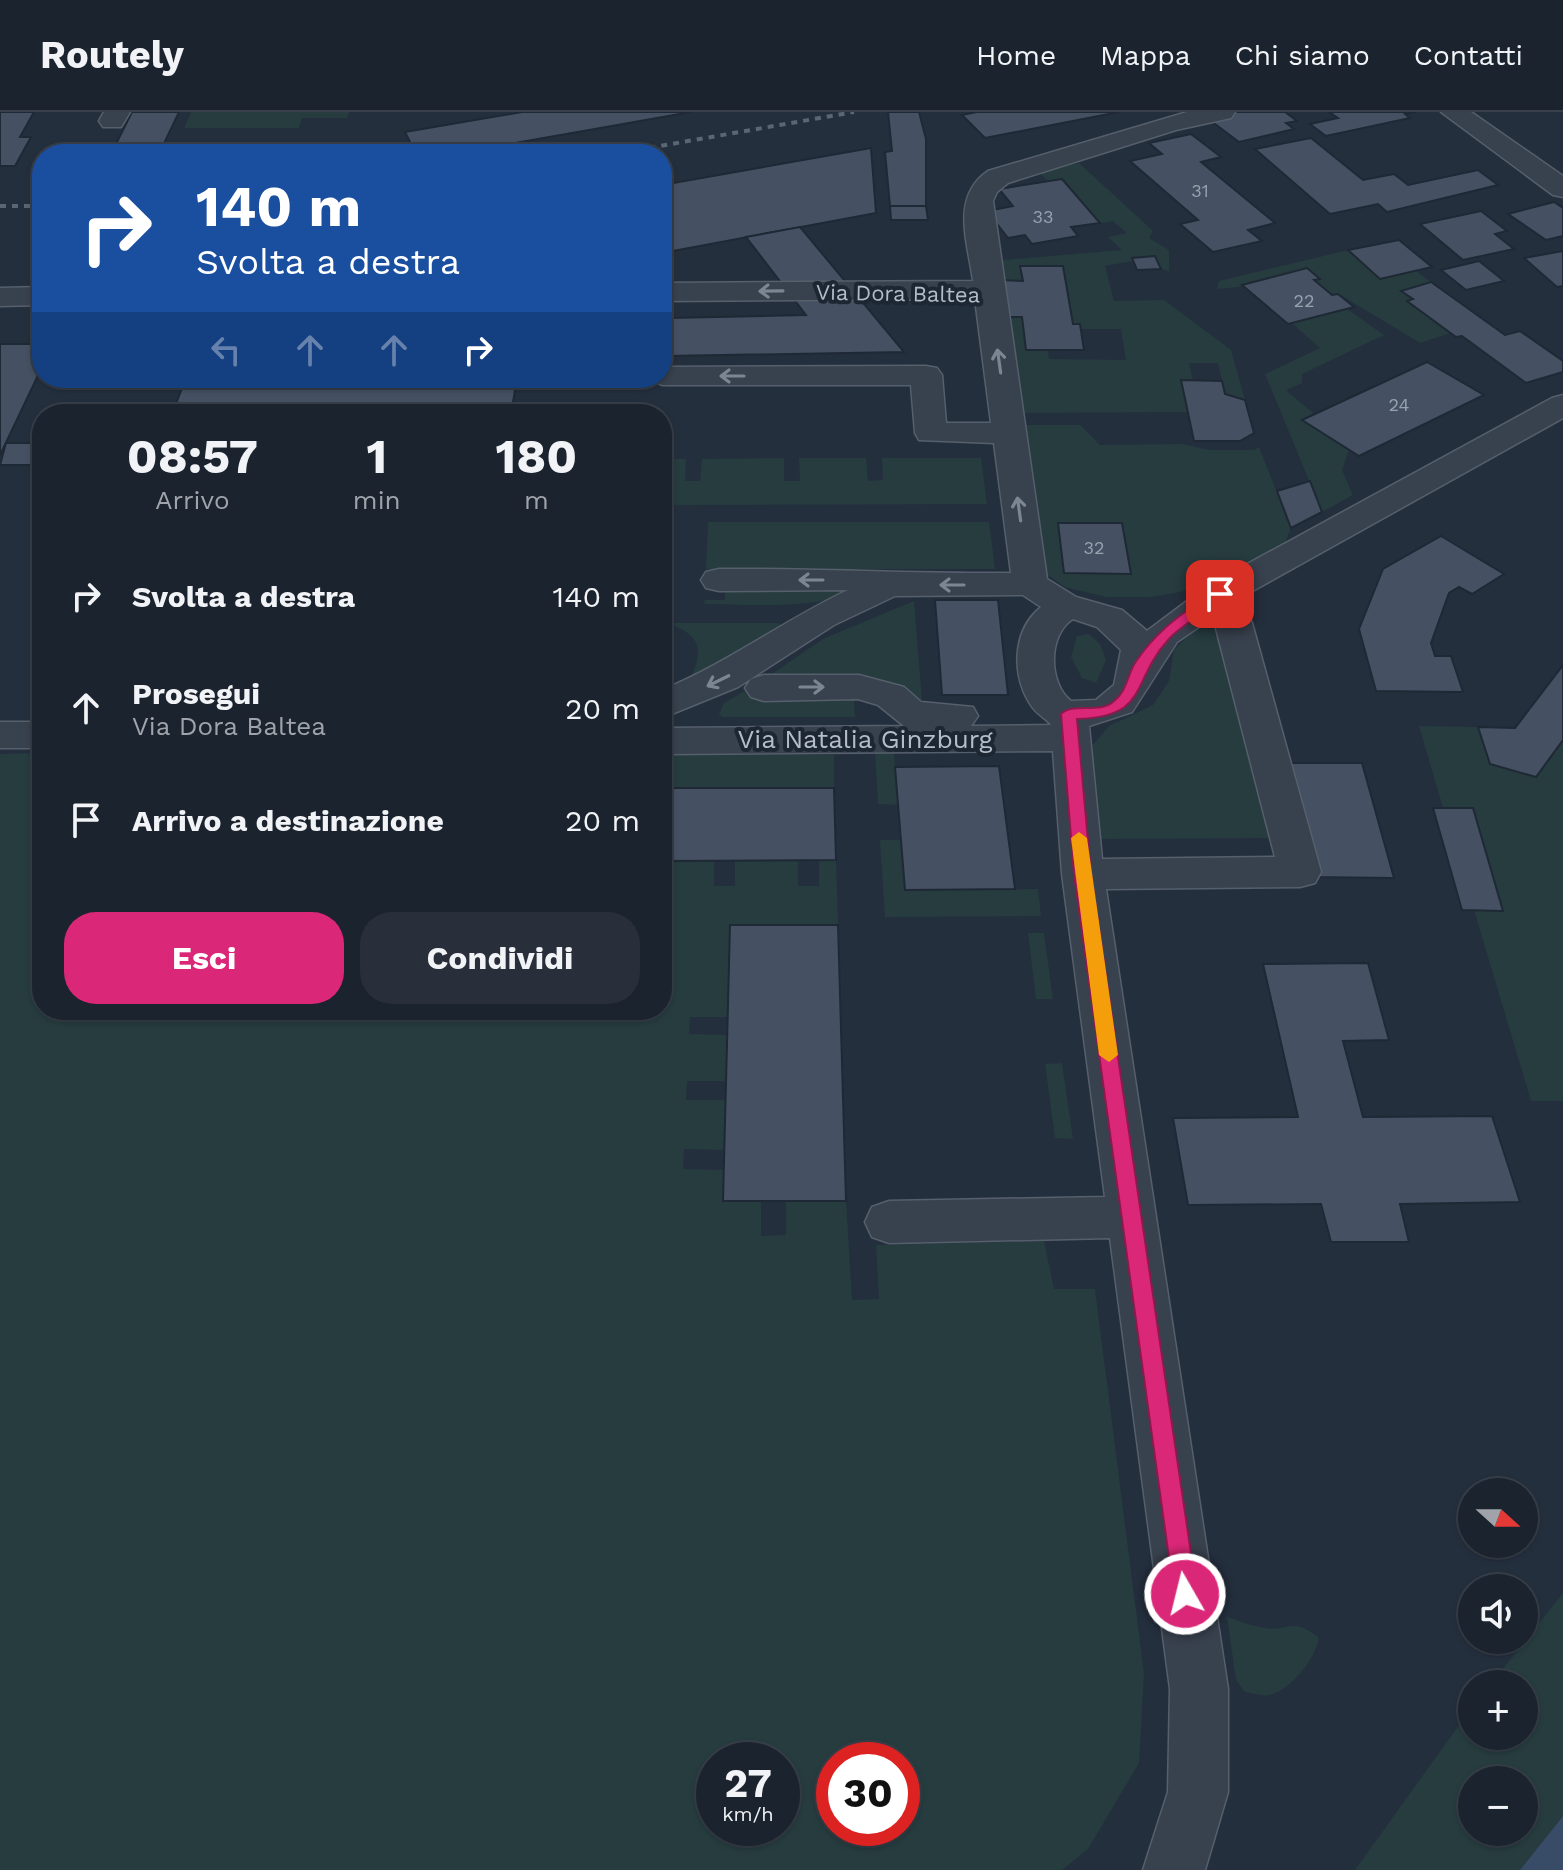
<!DOCTYPE html>
<html lang="it">
<head>
<meta charset="utf-8">
<style>
  body { margin:0; font-family:"Work Sans",sans-serif; background:#282f3a; color:#f1f3f6; height:100vh; display:flex; flex-direction:column; font-size:30px; white-space:nowrap }
  * { box-sizing:border-box; margin:0 }
  p { font-size:26px; color:#a0a4aa }
  .icon { flex:none; width:44px; height:44px; fill:none; stroke:currentColor; stroke-width:2; stroke-linecap:round; stroke-linejoin:round }
  .map { position:relative; flex:1; overflow:hidden }
  .sheet { position:absolute; left:32px; top:292px; width:640px; height:616px; display:flex; flex-direction:column; background:#1b232e; border-radius:32px; box-shadow:0 2px 6px #0004,0 0 0 2px #39404a }
  .sheet>* { flex:none }
  .hud { position:absolute; left:32px; top:32px; width:640px; height:244px; border-radius:32px; box-shadow:0 2px 6px #0004,0 0 0 2px #39404a; background:#1a4fa0; color:#fff; overflow:hidden }
  .needle { width:52px; rotate:111deg }
  .controls { position:absolute; left:1458px; top:1366px; display:grid; gap:16px }
  .controls a { display:grid; place-items:center; width:80px; height:80px; border-radius:50%; background:#1b232e; box-shadow:0 2px 6px #0004,0 0 0 2px #39404a; font-size:40px }
  .speed { position:absolute; left:696px; top:1630px; display:flex; gap:16px; font-size:40px; font-weight:700; text-align:center }
  .speed>* { display:grid; place-content:center; width:104px; height:104px; border-radius:50%; background:#1b232e; box-shadow:0 2px 6px #0004,0 0 0 2px #39404a; line-height:1 }
  .speed small { font-size:20px; font-weight:400 }
  .speed .limit { border:12px solid #d22; background:#fff; color:#111 }
  .pin { position:absolute; display:grid; place-items:center; width:68px; height:68px; color:#fff; margin:-34px; border-radius:16px; box-shadow:0 4px 12px #0006 }
  .me { position:absolute; width:88px; margin:-44px; rotate:352deg; stroke-linejoin:round; filter:drop-shadow(0 0 6px #0008) }
  .turn { display:flex; align-items:center; gap:28px; height:168px; padding:0 32px; font-size:36px }
  .turn .icon { width:104px; height:104px; stroke-width:2.5 }
  .turn b { display:block; font-size:56px; line-height:68px }
  .lanes { display:flex; align-items:center; height:76px; padding:0 32px; background:#0003; justify-content:center; gap:40px; direction:ltr }
  .lanes .off { opacity:.35 }
  .eta { display:flex; justify-content:space-evenly; align-items:center; height:136px; text-align:center }
  .eta b { font-size:48px; font-weight:700; line-height:56px }
  .cta { display:flex; gap:16px; margin-top:auto; padding:16px 32px }
  .cta a { flex:1; height:92px; border-radius:32px; background:#db2777; color:#fff; font-size:32px; font-weight:700; line-height:92px; text-align:center }
  .cta a+a { background:#282f3a; color:#f1f3f6 }
  ul { padding:0; list-style:none }
  li { display:flex; align-items:center; gap:24px; height:112px; padding:0 32px }
  li div { flex:1 }
  li b { display:block; font-size:30px }
  li em { font-style:normal }
  header { display:flex; align-items:center; gap:48px; box-sizing:border-box; height:112px; padding:0 40px; background:#1b232e; border-bottom:2px solid #39404a }
  header strong { font-size:38px }
  nav { display:flex; gap:44px; margin-inline-start:auto; font-size:28px }
  .map>svg:first-child { display:block }
  .green { fill:#263c3f; fill-rule:evenodd }
  .water { fill:#394c67 }
  .building { fill:#455162; stroke:#1f2835; stroke-width:2 }
  .lines { fill:none; stroke-linecap:round; stroke-linejoin:round }
  .minor-casing { stroke:#565f6c; stroke-width:3 }
  .minor { fill:#38414e; fill-rule:evenodd }
  .rail { stroke:#5a6575; stroke-width:4; stroke-dasharray:6 6; stroke-linecap:butt }
  .oneway { stroke:#7c8592 }
  .route { fill:#db2777; stroke:#8e194d; stroke-width:2 }
  .slow { fill:#f59e0b }
  .labels { text-anchor:middle; stroke-width:8; stroke-linejoin:round; paint-order:stroke }
  .far-number-label { font-size:18px; fill:#98a1af }
  .far-street-label { font-size:22px; fill:#b4bcc9; stroke:#1d2633 }
  .street-label { font-size:26px; fill:#b4bcc9; stroke:#1d2633 }
</style>
</head>
<body>
<header>
<strong>Routely</strong>
<nav><a>Home</a><a>Mappa</a><a>Chi siamo</a><a>Contatti</a></nav>
</header>
<div class="map">
<svg width="1563" height="1758" viewBox="0 0 1563 1758">
  <rect width="100%" height="100%" fill="#242f3e"/>
  <g class="green">
    <path d="M191,0h158l-2,6h-45l-3,10h-115z"/>
    <path d="M1079,51l74,68 -4,7 20,12v21l-8,-2 -7,-12 -49,9 9,35 50,-1 67,50 14,50 -20,-6 -7,-31h-29l4,18h-12l7,31 -168,1 -18,-96h20l4,33h22l1,9 77,1 -5,-31h-40l-1,-5h-7l-10,-58h-42l2,15h-29l-2,-20 130,-11 -14,-13 19,-4 -14,-12 -13,2 -38,-44 -14,2 -9,-9z"/>
    <path d="M1348,138l32,29 36,-8 15,11 -29,9 11,8 -5,3 42,31 -30,10 -81,-49 -7,1 -18,-15 5,-1 -102,10 2,-8z"/>
    <path d="M1347,197l37,26 -82,39v9l-16,7 28,24 -11,6 46,30 -7,20 11,25 -31,17 -57,-138 55,-26 -28,-25z"/>
    <path d="M1022,313h58l20,20 82,-1 26,6h46l5,-3 32,81 -6,15 -80,43 -30,7 -24,4h-45l-41,-10 -20,-14z"/>
    <path d="M784,346v23h16l-1,-23h67l2,23 15,-1 -1,-22h99l6,46 -325,1v-46h24l-1,22h15l2,-22z"/>
    <path d="M708,410h281l6,47h-289z"/>
    <path d="M847,477c-10,22 -115,15 -143,15l1,-4h20v-10z"/>
    <path d="M914,489l8,99c-14,-1 -30,-17 -46,-20 -34,-7 -75,-2 -110,-2l57,-39z"/>
    <path d="M666,511h110l12,2 -102,62c17,-32 20,-52 -20,-64z"/>
    <path d="M1195,517h19l2,8h14l51,201 -180,1 -12,-80 4,-14 16,-19 44,-21 16,-24 5,-31z"/>
    <path d="M1089,522l11,10 6,16 -10,23 -14,-5 -11,-21 6,-21z"/>
    <path d="M759,571v17h95l1,17h-133l-3,-3 5,-11z"/>
    <path d="M1419,614l59,1 12,37 46,13 27,-37v361h-32l-57,-191h29l-30,-101 -30,-1z"/>
    <path d="M42,641v257h620v-149h52v25h21v-25l63,-1v26h21v-26h17l2,65 -108,1 -2,91h-38l-1,17 38,1 -1,46h-39l-1,19h40l-2,50 -40,-1 -1,20 41,1v31h37v35l25,-1v-34h60l6,99 27,-1 -3,-54 168,-4 10,48h41l49,385 -5,89 -51,86 -26,21h-1062v-1116zM714,1648h68v68h-68zM834,1648h68v68h-68z"/>
    <path d="M875,641h19l4,52 -20,-1z"/>
    <rect x="662" y="643" width="172" height="33"/>
    <path d="M880,728h21l4,50 133,-1 3,27 -156,1z"/>
    <path d="M1028,821h16l9,66h-17z"/>
    <path d="M1062,951l11,76 -18,-1 -10,-74z"/>
    <path d="M1563,1481v223l-43,54h-165l117,-163v29h52v-52h-33zM1472,1668h52v52h-52z"/>
    <path d="M1227,1505c12,4 25,9 38,11 24,4 27,-12 54,10 -4,21 -27,51 -49,57 -7,2 -17,-2 -25,-3l-9,-12z"/>
  </g>
  <path class="water" d="M1563,1704v54h-43z"/>
  <g class="building">
    <path d="M0,0h34l-14,25h11l-16,29h-15z"/>
    <path d="M132,0h47l-20,42h-48z"/>
    <path d="M522,0h169l-238,42h-37l-11,-22z"/>
    <path d="M888,0h31l7,27v67h-36l-5,-54 7,-1z"/>
    <path d="M977,0h142l-134,26 -23,-23z"/>
    <path d="M1234,0h51l12,9 -11,2 8,6 -55,13 -32,-24z"/>
    <path d="M1329,0h87l-11,2 5,4 -84,18 -16,-12 28,-6z"/>
    <path d="M1191,22l30,23 -20,5 74,61 -27,7 14,11 -49,11 -33,-28 18,-4 -68,-59 32,-7 -13,-11z"/>
    <path d="M1311,26l52,42 31,-6 14,11 70,-15 20,15 -111,27 -9,-8 -48,10 -75,-65z"/>
    <path d="M871,36l5,65 -214,40v-68z"/>
    <path d="M1062,67l38,44 -29,4 7,9 -46,8 -7,-9 -17,3 -21,-27 26,-5 -14,-17z"/>
    <path d="M1554,90l9,6v28l-17,4 -38,-26z"/>
    <path d="M890,94h36l2,14h-37z"/>
    <path d="M1481,99l26,20 -12,3 19,15 -51,11 -43,-36z"/>
    <path d="M800,115l104,125 -238,4 3,-38 137,-3 -60,-78z"/>
    <path d="M1399,128l33,27 -52,12 -32,-29z"/>
    <path d="M1563,139v35l-6,1 -33,-29z"/>
    <path d="M1155,144l6,13 -24,1 -5,-12z"/>
    <path d="M1479,149l25,20 -38,9 -25,-20z"/>
    <path d="M1020,154h43l10,58h7l4,26h-58l-4,-33h-16l-4,-37 21,1z"/>
    <path d="M1307,156l13,11 -6,1 18,15 6,-1 16,13 -66,17 -46,-39z"/>
    <path d="M1431,170l74,53 15,-4 43,30v11l-37,11 -64,-47 -6,1 -49,-36 6,-2 -12,-8z"/>
    <path d="M0,232h42v23l-42,88z"/>
    <path d="M1427,250l57,33 -125,61 -57,-36z"/>
    <path d="M186,266h331l-6,36h-339z"/>
    <path d="M1181,268l41,1 3,13 20,6 9,33 -14,8h-46z"/>
    <path d="M6,331h36v22h-42z"/>
    <path d="M1310,369l12,31 -31,16 -14,-37z"/>
    <path d="M1058,411h64l9,51 -67,-1z"/>
    <path d="M1441,424l63,38 -32,20 -13,-7 -10,6 -18,50 4,13h16l12,36 -87,-1 -17,-62 24,-60z"/>
    <path d="M935,488h63l10,95h-66z"/>
    <path d="M1563,553v75l-27,37 -46,-13 -12,-37 37,1z"/>
    <path d="M1281,651h81l32,115 -85,-1z"/>
    <path d="M999,654l16,123 -110,1 -10,-123z"/>
    <path d="M662,676h172l2,72 -174,1z"/>
    <path d="M1433,696h40l30,103 -41,-1z"/>
    <path d="M730,813h108l8,276h-123z"/>
    <path d="M1368,851l21,77 -46,1 20,76 129,-1 28,86 -120,2 9,38h-78l-10,-38 -133,1 -15,-87 125,-1 -35,-153z"/>
  </g>
  <g class="lines">
    <defs>
      <g id="minor">
        <path d="M104,0h26l-9,15h-18l-4,-6z"/>
        <path d="M1187,0h48l-4,6 -55,12 -168,53 -11,9 -4,9 54,378 29,18 46,13 25,21 60,-45 345,-188 11,-3v23l-323,180 12,25 69,249 -6,11 -15,4 -194,2 122,800v103l-23,78h-62l25,-78 2,-103 -60,-451 -221,5 -17,-6 -7,-15 7,-15 17,-6 216,-4 -43,-323 -9,-123 -391,3v-26l242,-2 -26,-21 -20,-6 -94,2 -13,-4 -6,-9 6,-9 13,-4h95l45,12 17,15 52,5 5,9 -7,10 80,-1c-4,-6 -13,-10 -18,-17 -22,-29 -22,-77 8,-101l-18,-12 -128,1 -61,29 -96,62 -76,31v-28c66,-27 122,-70 186,-100l-129,1 -13,-3 -5,-8 5,-8 13,-3c98,-1 194,5 292,4l-17,-130 -75,-3 -4,-7 -4,-48h-249l-14,-7h14v-11l264,-1 11,2 5,7 4,48h45l-16,-124 -313,2v-18l311,-2c-5,-38 -23,-84 15,-110zM1213,505l62,240 -173,2 -13,-133 43,-14 45,-70zM1073,507l24,8 24,23 -7,35 -18,15 -25,1c-23,-18 -23,-67 2,-82z"/>
        <path d="M1441,0h30l92,64v21l-10,-2z"/>
        <path d="M42,175v18l-42,1v-18z"/>
        <rect x="0" y="610" width="42" height="26"/>
      </g>
    </defs>
    <use href="#minor" class="minor-casing"/>
    <use href="#minor" class="minor"/>
    <g class="rail">
      <path d="M614,42l240,-42"/>
      <path d="M0,94h42"/>
    </g>
  </g>
  <defs><path id="oneway-shaft" d="M-6 0H5M1.5-3L5.5 0L1.5 3" fill="none" stroke-width="1.6" stroke-linecap="round" stroke-linejoin="round" transform="scale(2)"/></defs>
  <g class="oneway">
    <use href="#oneway-shaft" transform="translate(771 179) rotate(179)"/>
    <use href="#oneway-shaft" transform="translate(999 249) rotate(-98)"/>
    <use href="#oneway-shaft" transform="translate(732 264) rotate(-180)"/>
    <use href="#oneway-shaft" transform="translate(1019 397) rotate(-98)"/>
    <use href="#oneway-shaft" transform="translate(811 468) rotate(180)"/>
    <use href="#oneway-shaft" transform="translate(952 473) rotate(180)"/>
    <use href="#oneway-shaft" transform="translate(718 569) rotate(154)"/>
    <use href="#oneway-shaft" transform="translate(812 575)"/>
  </g>
  <path class="route" d="M1215,478l12,4c-16,18 -43,27 -59,46 -38,42 -18,77 -91,79l14,155 106,720 -3,8 -9,4 -8,-4 -3,-8 -100,-720 -13,-160c12,-12 37,0 52,-12 15,-11 14,-29 24,-42 22,-32 47,-47 78,-70z"/>
  <path class="slow" d="M1079,720l8,6 31,217 -9,7 -10,-7 -28,-217z"/>
  <g class="labels">
    <g class="far-number-label">
      <text x="1200" y="85">31</text>
      <text x="1043" y="111">33</text>
      <text x="1304" y="195">22</text>
      <text x="1399" y="299">24</text>
      <text x="1094" y="442">32</text>
    </g>
    <g class="far-street-label">
      <text transform="translate(898 181) rotate(1)" y="8">Via Dora Baltea</text>
    </g>
    <g class="street-label">
      <text x="865" y="636">Via Natalia Ginzburg</text>
    </g>
  </g>
</svg>
<div class="controls">
<a><svg class="needle" viewBox="-14 -14 28 28"><path d="M0-13l5 13h-10z" fill="#e53935"/><path d="M0 13l5-13h-10z" fill="#a0a4aa"/></svg></a>
<a><svg class="icon" aria-label="sound" viewBox="0 0 24 24"><path d="M4 9h4l5-4v14l-5-4H4zM17 9q2 3 0 6"/></svg></a>
<a>+</a>
<a>−</a>
</div>
<div class="speed"><div>27<small>km/h</small></div><div class="limit">30</div></div>
<div class="pin" style="left:1220px;top:482px;background:#d93025"><svg class="icon" aria-label="arrive" viewBox="0 0 24 24"><path d="M6 21V4h12l-3 4 3 4H6"/></svg></div>
<svg class="me" style="left:1185px;top:1482px" viewBox="-20 -20 40 40"><circle r="17" fill="#db2777" stroke="#fff" stroke-width="3"/><path d="M0-11L8 9 0 5-8 9z" fill="#fff"/></svg>
<div class="hud">
<div class="turn"><svg class="icon" aria-label="right" viewBox="0 0 24 24"><path d="M7 20v-9h11M14 6l5 5-5 5"/></svg><div><b>140 m</b>Svolta a destra</div></div>
<div class="lanes"><svg class="icon off" aria-label="left" viewBox="0 0 24 24"><path d="M17 20v-9H6M10 6l-5 5 5 5"/></svg><svg class="icon off" aria-label="ahead" viewBox="0 0 24 24"><path d="M12 20V5M6 11l6-6 6 6"/></svg><svg class="icon off" aria-label="ahead" viewBox="0 0 24 24"><path d="M12 20V5M6 11l6-6 6 6"/></svg><svg class="icon" aria-label="right" viewBox="0 0 24 24"><path d="M7 20v-9h11M14 6l5 5-5 5"/></svg></div>
</div>
<section class="sheet">
<div class="eta">
<div><b>08:57</b><p>Arrivo</p></div>
<div><b>1</b><p>min</p></div>
<div><b>180</b><p>m</p></div>
</div>
<ul>
<li><svg class="icon" aria-label="right" viewBox="0 0 24 24"><path d="M7 20v-9h11M14 6l5 5-5 5"/></svg><div><b>Svolta a destra</b></div><em>140 m</em></li>
<li><svg class="icon" aria-label="ahead" viewBox="0 0 24 24"><path d="M12 20V5M6 11l6-6 6 6"/></svg><div><b>Prosegui</b><p>Via Dora Baltea</p></div><em>20 m</em></li>
<li><svg class="icon" aria-label="arrive" viewBox="0 0 24 24"><path d="M6 21V4h12l-3 4 3 4H6"/></svg><div><b>Arrivo a destinazione</b></div><em>20 m</em></li>
</ul>
<div class="cta"><a>Esci</a><a>Condividi</a></div>
</section>
</div>
</body>
</html>
